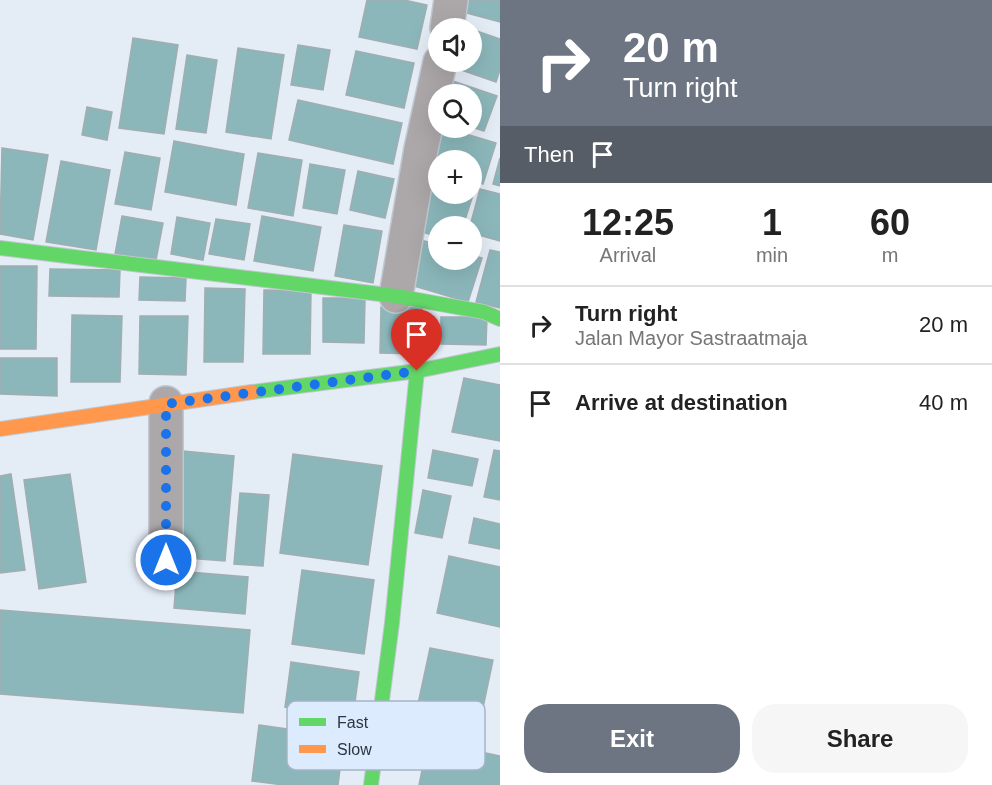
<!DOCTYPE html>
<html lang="en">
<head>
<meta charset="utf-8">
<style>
  body { margin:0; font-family:Helvetica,sans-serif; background:#f6f6f6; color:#222; height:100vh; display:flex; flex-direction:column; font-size:22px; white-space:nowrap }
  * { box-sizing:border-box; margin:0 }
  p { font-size:20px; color:#767676 }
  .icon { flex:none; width:33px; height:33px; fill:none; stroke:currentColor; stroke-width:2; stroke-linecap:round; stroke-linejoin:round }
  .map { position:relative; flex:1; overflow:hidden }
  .drawer { display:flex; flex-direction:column; background:#fff; width:492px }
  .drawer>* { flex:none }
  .top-card { background:#6c7581; color:#fff; overflow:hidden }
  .fabs { position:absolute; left:428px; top:18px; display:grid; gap:12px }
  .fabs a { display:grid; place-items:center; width:54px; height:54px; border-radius:50%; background:#fff; box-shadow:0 6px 24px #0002; font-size:30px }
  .pin { position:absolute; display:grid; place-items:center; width:51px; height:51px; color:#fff; margin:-62px -26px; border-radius:50% 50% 50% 0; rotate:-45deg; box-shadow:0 0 6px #0007 }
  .pin .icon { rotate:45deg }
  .me { position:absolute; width:66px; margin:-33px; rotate:0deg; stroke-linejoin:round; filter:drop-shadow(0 0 4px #0008) }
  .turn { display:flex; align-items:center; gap:21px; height:126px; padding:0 24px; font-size:27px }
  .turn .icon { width:78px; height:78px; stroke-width:2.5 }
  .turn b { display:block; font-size:42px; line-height:51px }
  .then { display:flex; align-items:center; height:57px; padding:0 24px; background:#0003; gap:12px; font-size:22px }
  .eta { display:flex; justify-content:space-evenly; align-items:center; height:102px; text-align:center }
  .eta b { font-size:36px; font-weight:700; line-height:42px }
  .cta { display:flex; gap:12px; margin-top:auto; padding:12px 24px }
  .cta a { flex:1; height:69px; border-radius:24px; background:#6c7581; color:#fff; font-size:24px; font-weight:700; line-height:69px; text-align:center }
  .cta a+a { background:#f6f6f6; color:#222 }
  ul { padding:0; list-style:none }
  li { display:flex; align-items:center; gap:18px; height:78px; padding:0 24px; border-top:2px solid #e0e0e0 }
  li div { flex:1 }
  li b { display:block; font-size:22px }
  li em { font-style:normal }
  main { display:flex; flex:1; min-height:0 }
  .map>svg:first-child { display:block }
  .building { fill:#8bb7bb; stroke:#a0adb1; stroke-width:1.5 }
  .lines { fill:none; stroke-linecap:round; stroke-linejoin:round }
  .street-casing { stroke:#c1c7d0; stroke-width:36 }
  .fast-casing { stroke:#c1c7d0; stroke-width:16 }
  .slow-casing { stroke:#c1c7d0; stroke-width:16 }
  .street { stroke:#aca7a9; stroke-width:33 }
  .fast { stroke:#63d668; stroke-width:14 }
  .slow { stroke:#ff974d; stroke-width:14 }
  .route { stroke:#1a73e8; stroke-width:10; stroke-dasharray:0 18 }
  .key { fill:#dcebfe; stroke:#a7b4c6; stroke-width:1.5 }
  .key-label { font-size:16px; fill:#2c3542 }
</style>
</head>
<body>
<main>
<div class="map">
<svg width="500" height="785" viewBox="0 0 500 785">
  <rect width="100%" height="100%" fill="#e4ecf6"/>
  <g class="building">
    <path d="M367,0h37l23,5 -10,44 -58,-12z"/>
    <path d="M462,0h38v22l-41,-11z"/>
    <path d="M471,29l29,10v31l-4,12 -49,-17 1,-3h23z"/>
    <path d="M133,38l45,7 -14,89 -45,-6z"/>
    <path d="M298,45l32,5 -7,40 -32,-5z"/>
    <path d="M238,48l46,7 -13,84 -45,-7z"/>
    <path d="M356,51l58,12 -10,45 -58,-13z"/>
    <path d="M187,55l30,5 -11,73 -30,-4z"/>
    <path d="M450,80l47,16 -13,35 -13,-4v-33h-26z"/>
    <path d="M298,100l104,23 -9,41 -104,-24z"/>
    <path d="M87,107l25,5 -5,28 -25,-5z"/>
    <path d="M438,128h8l50,15 -13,41 -12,-4v-20h-33v10l-12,-3z"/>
    <path d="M174,141l70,13 -8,51 -71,-13z"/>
    <path d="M2,148l46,7 -15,85 -33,-6z"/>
    <path d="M125,152l35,6 -9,52 -36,-6z"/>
    <path d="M258,153l44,7 -9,56 -45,-8z"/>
    <path d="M500,158v28l-7,-2z"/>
    <path d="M61,161l49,9 -14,80 -50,-8z"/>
    <path d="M310,164l35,6 -8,44 -34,-6z"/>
    <path d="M358,171l36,8 -9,39 -35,-8z"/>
    <path d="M429,178l9,2v14l36,-2 -11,34h-25v11l-25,-8z"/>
    <path d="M480,189l20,5v47l-29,-8 -1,-7z"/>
    <path d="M122,216l41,7 -7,37 -41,-6z"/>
    <path d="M262,216l59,11 -8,44 -59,-10z"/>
    <path d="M177,217l33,6 -7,37 -32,-6z"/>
    <path d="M216,219l34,5 -6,36 -35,-6z"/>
    <path d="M344,225l38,6 -9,52 -38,-7z"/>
    <path d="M418,239l20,6v15h33v-5l11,3 -14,44 -64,-19z"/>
    <path d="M490,250l10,2v56l-24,-6z"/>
    <path d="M0,266h37l-1,83h-36z"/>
    <path d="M50,269l70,1 -1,27 -70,-1z"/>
    <path d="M140,277l46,1 -1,23 -46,-1z"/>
    <path d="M205,288l40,1 -2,73h-39z"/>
    <path d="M264,290l47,1 -1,63h-47z"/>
    <path d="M323,298h42l-1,45 -41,-1z"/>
    <path d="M381,307h41l-1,47 -41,-1z"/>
    <path d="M72,315l50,1 -2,66h-49z"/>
    <path d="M140,316h48l-2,59 -47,-1z"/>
    <path d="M441,317h46l-1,28 -45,-1z"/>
    <path d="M0,358h57v38l-57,-2z"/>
    <path d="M464,378l36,7v56l-48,-9z"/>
    <path d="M433,450l45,9 -6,27 -44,-8z"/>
    <path d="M494,450l6,1v49l-16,-3z"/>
    <path d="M183,451l51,5 -9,105 -51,-4z"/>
    <path d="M293,454l89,12 -14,99 -88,-12z"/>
    <path d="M11,474l14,96 -25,3v-97z"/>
    <path d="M70,474l16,108 -47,7 -15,-109z"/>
    <path d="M423,490l28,6 -9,42 -27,-5z"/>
    <path d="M240,493l29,2 -6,71 -29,-2z"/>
    <path d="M474,518l26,6v25l-31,-6z"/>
    <path d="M449,556l51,11v60l-63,-14z"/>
    <path d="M302,570l72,10 -10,74 -72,-10z"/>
    <path d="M177,571l71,6 -3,37 -71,-6z"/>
    <path d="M0,610l250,20 -7,83 -243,-19z"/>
    <path d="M430,648l63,12 -12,57 -63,-13z"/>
    <path d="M291,662l68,10 -6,45 -68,-10z"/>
    <path d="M259,725l85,12 -6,48h-54l-32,-4z"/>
    <path d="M428,741l72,15v29h-81z"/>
  </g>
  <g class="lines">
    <defs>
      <g id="street">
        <path d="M447,28l4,-28"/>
        <path d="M396,296l25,-147 19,-87"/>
        <path d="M166,403v157"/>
      </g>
      <g id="fast">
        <path d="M0,248l396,48 88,16 16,7"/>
        <path d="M252,392l165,-21 83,-17"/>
        <path d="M371,785l21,-162 25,-252"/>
      </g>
      <path id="slow" d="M0,429l252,-37"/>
    </defs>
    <use href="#street" class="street-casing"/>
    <use href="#fast" class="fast-casing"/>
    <use href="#slow" class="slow-casing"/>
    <use href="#street" class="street"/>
    <use href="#fast" class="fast"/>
    <use href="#slow" class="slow"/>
  </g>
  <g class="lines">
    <path class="route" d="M166,560v-156l251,-33"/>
  </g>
  <rect x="287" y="701" width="198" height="69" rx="9" class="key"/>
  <rect x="299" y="718" width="27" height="8" fill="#63d668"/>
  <rect x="299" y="745" width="27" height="8" fill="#ff974d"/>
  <g class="key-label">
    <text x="337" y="728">Fast</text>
    <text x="337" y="755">Slow</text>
  </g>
</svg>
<div class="fabs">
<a><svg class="icon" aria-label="sound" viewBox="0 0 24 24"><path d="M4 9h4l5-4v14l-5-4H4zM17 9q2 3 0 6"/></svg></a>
<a><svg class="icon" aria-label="search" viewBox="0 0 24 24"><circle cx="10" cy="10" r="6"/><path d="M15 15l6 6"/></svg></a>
<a>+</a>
<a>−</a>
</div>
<div class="pin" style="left:417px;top:371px;background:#d93025"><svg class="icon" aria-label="arrive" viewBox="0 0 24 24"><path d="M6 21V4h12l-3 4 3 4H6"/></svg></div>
<svg class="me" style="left:166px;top:560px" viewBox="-20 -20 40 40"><circle r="17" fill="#1a73e8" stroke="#fff" stroke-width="3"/><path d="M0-11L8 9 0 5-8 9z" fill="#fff"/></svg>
</div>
<section class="drawer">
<div class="top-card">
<div class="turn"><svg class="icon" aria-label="right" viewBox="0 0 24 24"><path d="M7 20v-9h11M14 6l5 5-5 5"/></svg><div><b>20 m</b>Turn right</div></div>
<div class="then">Then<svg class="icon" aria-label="arrive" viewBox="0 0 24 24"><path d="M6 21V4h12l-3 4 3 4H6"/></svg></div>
</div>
<div class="eta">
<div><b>12:25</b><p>Arrival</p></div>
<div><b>1</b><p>min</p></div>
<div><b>60</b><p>m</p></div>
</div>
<ul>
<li><svg class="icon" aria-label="right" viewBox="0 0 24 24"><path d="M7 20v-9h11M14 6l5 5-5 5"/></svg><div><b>Turn right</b><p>Jalan Mayor Sastraatmaja</p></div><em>20 m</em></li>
<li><svg class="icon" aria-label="arrive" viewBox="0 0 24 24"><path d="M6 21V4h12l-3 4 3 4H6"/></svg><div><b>Arrive at destination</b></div><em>40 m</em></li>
</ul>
<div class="cta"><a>Exit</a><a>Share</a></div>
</section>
</main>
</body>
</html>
